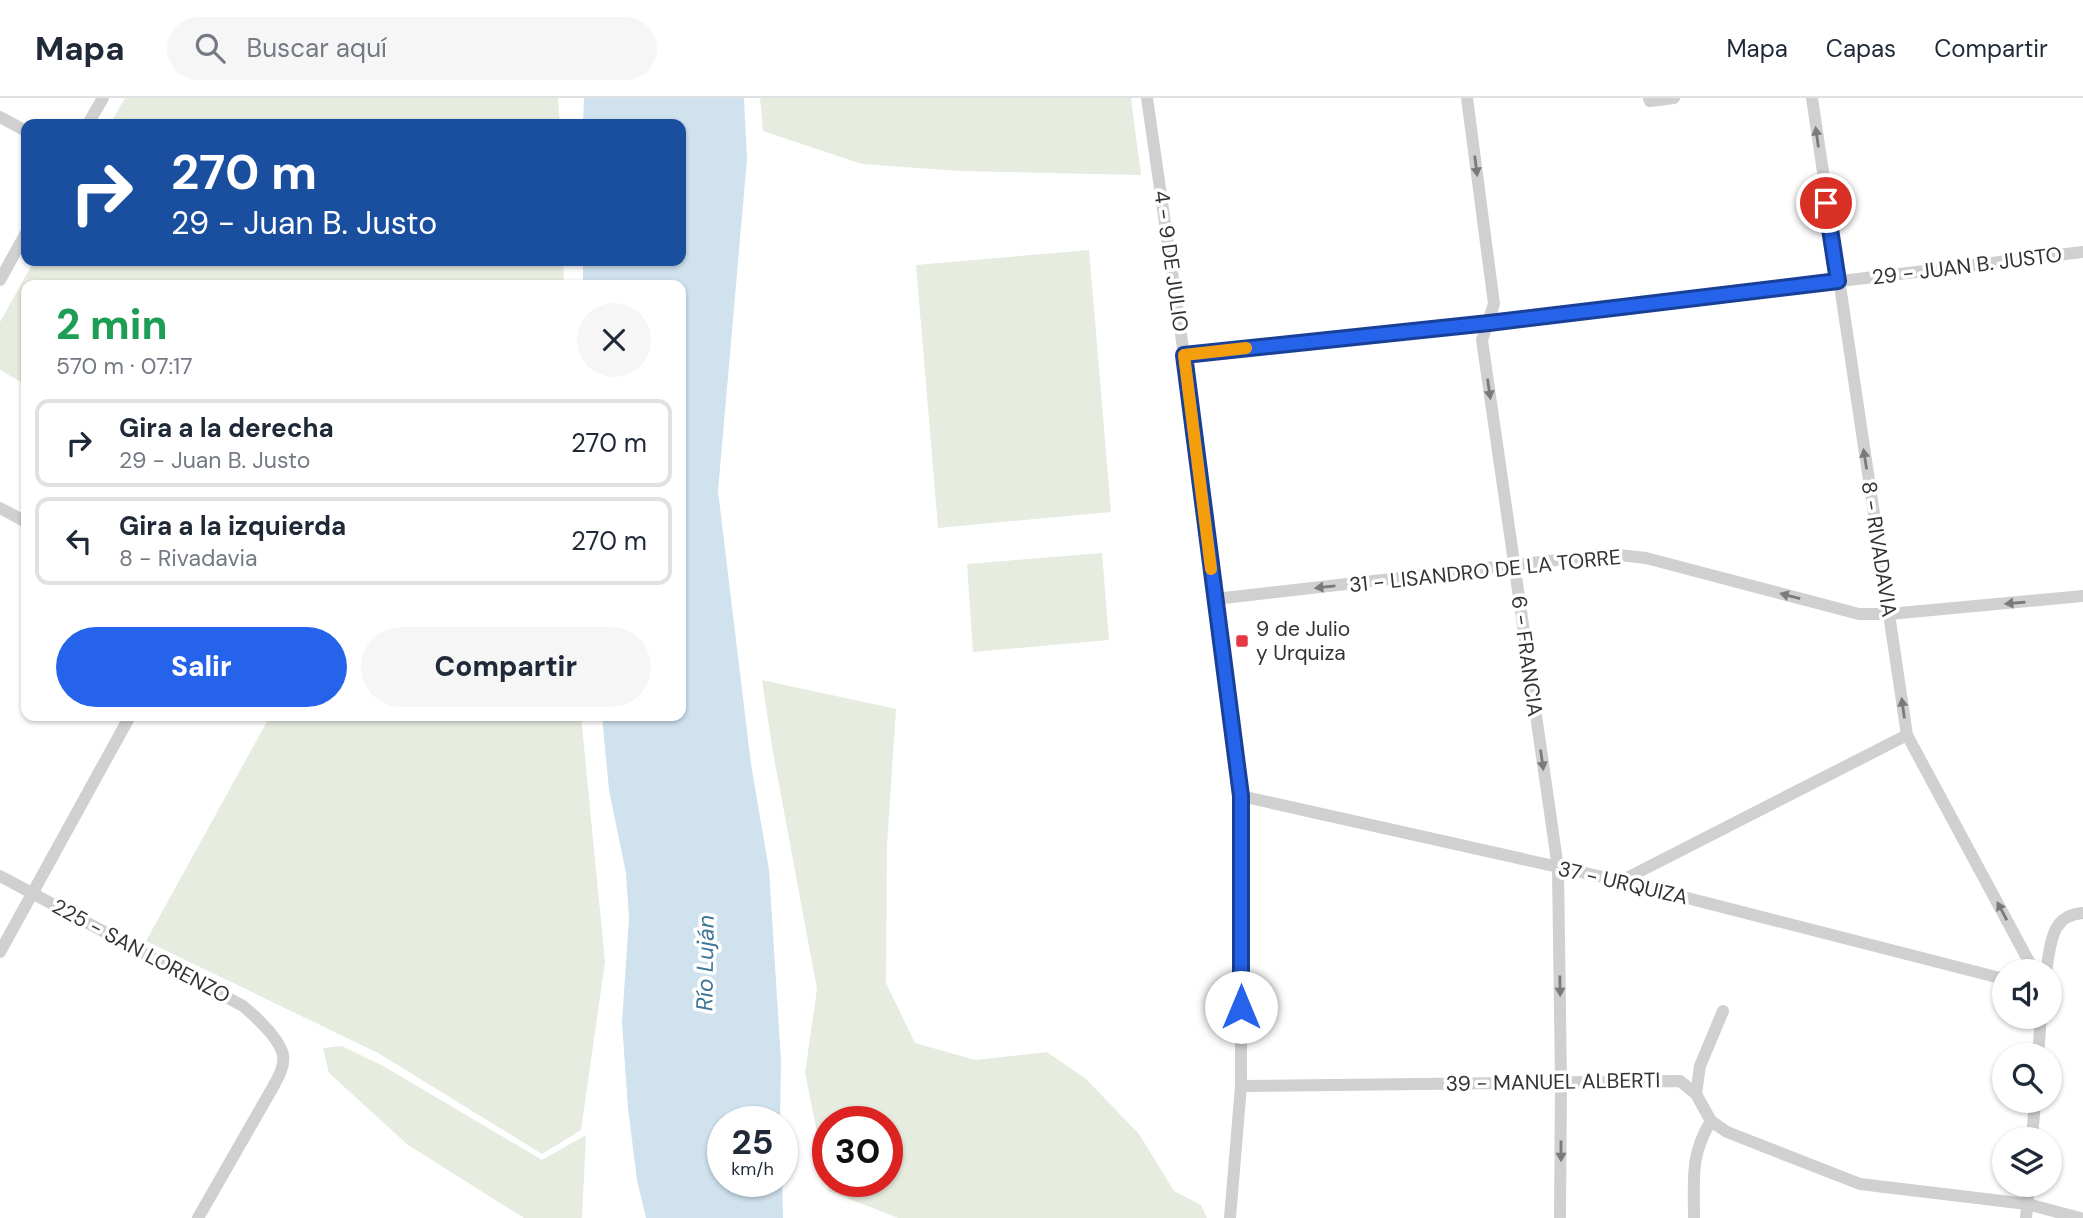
<!DOCTYPE html>
<html lang="es">
<head>
<meta charset="utf-8">
<style>
  body { margin:0; font-family:"DM Sans",sans-serif; background:#f6f6f7; color:#1f2937; height:100vh; display:flex; flex-direction:column; font-size:26px; white-space:nowrap }
  * { box-sizing:border-box; margin:0 }
  p { font-size:23px; color:#747a83 }
  .icon { flex:none; width:38px; height:38px; fill:none; stroke:currentColor; stroke-width:2; stroke-linecap:round; stroke-linejoin:round }
  .map { position:relative; flex:1; overflow:hidden }
  .details { position:absolute; left:21px; top:182px; width:665px; height:441px; display:flex; flex-direction:column; background:#fff; border-radius:14px; box-shadow:0 2px 5px #0004 }
  .details>* { flex:none }
  .hud { position:absolute; left:21px; top:21px; width:665px; height:147px; border-radius:14px; box-shadow:0 2px 5px #0004; background:#1a4fa0; color:#fff; overflow:hidden }
  .fabs { position:absolute; left:1992px; top:861px; display:grid; gap:14px }
  .fabs a { display:grid; place-items:center; width:70px; height:70px; border-radius:50%; background:#fff; box-shadow:0 2px 5px #0004; font-size:35px }
  .speed { position:absolute; left:707px; top:1008px; display:flex; gap:14px; font-size:35px; font-weight:700; text-align:center }
  .speed>* { display:grid; place-content:center; width:91px; height:91px; border-radius:50%; background:#fff; box-shadow:0 2px 5px #0004; line-height:1 }
  .speed small { font-size:18px; font-weight:400 }
  .speed .limit { border:10px solid #d22; background:#fff; color:#111 }
  .pin { position:absolute; display:grid; place-items:center; width:60px; height:60px; color:#fff; margin:-30px; border:4px solid #fff; border-radius:50%; box-shadow:0 2px 7px #0007 }
  .me { position:absolute; width:77px; margin:-38px; rotate:0deg; stroke-linejoin:round; filter:drop-shadow(0 0 5px #0008) }
  .turn { display:flex; align-items:center; gap:24px; height:147px; padding:0 35px; font-size:32px }
  .turn .icon { width:91px; height:91px; stroke-width:2.5 }
  .turn b { display:block; font-size:49px; line-height:60px }
  .round { display:grid; place-items:center; flex:none; width:74px; height:74px; border-radius:37px; background:#f6f6f7 }
  .overview { display:flex; align-items:center; justify-content:space-between; height:119px; padding:0 35px }
  h1 { font-size:42px; font-weight:800; line-height:52px; color:#1e9e55 }
  .cta { display:flex; gap:14px; margin-top:auto; padding:14px 35px }
  .cta a { flex:1; height:80px; border-radius:42px; background:#2563eb; color:#fff; font-size:28px; font-weight:800; line-height:80px; text-align:center }
  .cta a+a { background:#f6f6f7; color:#1f2937 }
  ul { padding:0; list-style:none }
  li { display:flex; align-items:center; gap:21px; height:88px; margin:0 14px 10px; padding:0 21px; border:4px solid #e0e1e3; border-radius:14px }
  li div { flex:1 }
  li b { display:block; font-size:26px }
  li em { font-style:normal }
  header { display:flex; align-items:center; gap:42px; box-sizing:border-box; height:98px; padding:0 35px; background:#fff; border-bottom:2px solid #e0e1e3 }
  header strong { font-size:33px }
  nav { display:flex; gap:38px; margin-inline-start:auto; font-size:24px }
  .search { width:490px; height:63px; background:#f6f6f7; display:flex; align-items:center; gap:18px; box-sizing:border-box; padding:0 24px; border-radius:38px; color:#747a83; font-size:26px }
  .map>svg:first-child { display:block }
  .green { fill:#e6ecdf; fill-rule:evenodd }
  .water { fill:#cfe2ee }
  .lines { fill:none; stroke-linecap:round; stroke-linejoin:round }
  .street { stroke:#d0d0d0; stroke-width:12 }
  .oneway { fill:#7a7a7a }
  .route-casing { stroke:#184099; stroke-width:18 }
  .route { stroke:#2563eb; stroke-width:12 }
  .slow { stroke:#f59e0b; stroke-width:12 }
  .poi-dot { fill:#e63946; stroke:#fff; stroke-width:2.5 }
  .labels { text-anchor:middle; stroke-width:7; stroke-linejoin:round; paint-order:stroke }
  .street-label { font-size:21px; fill:#333; stroke:#fff }
  .poi-label { font-size:21px; fill:#333; stroke:#fff; text-anchor:start }
  .water-label { font-size:23px; font-style:italic; fill:#3f7597; stroke:#fff }
</style>
</head>
<body>
<header>
<strong>Mapa</strong>
<div class="search"><svg class="icon" aria-label="search" viewBox="0 0 24 24"><circle cx="10" cy="10" r="6"/><path d="M15 15l6 6"/></svg>Buscar aquí</div>
<nav><a>Mapa</a><a>Capas</a><a>Compartir</a></nav>
</header>
<div class="map">
<svg width="2083" height="1120" viewBox="0 0 2083 1120">
  <rect width="100%" height="100%" fill="#fff"/>
  <g class="green">
    <path d="M125,0h433l2,26h-450z"/>
    <path d="M760,0h371l10,77 -182,-4 -97,-7 -99,-33z"/>
    <path d="M1089,152l22,262 -173,16 -22,-263z"/>
    <path d="M34,163h529l1,24h-538v100l-26,-15v-48z"/>
    <path d="M1102,455l7,87 -136,12 -6,-88z"/>
    <path d="M762,582l134,29 -9,137 -1,137 29,60 60,17 72,-8 39,27 53,55 35,57 27,14 6,13h-309l-69,-27 -24,-118 12,-84 -45,-242zM828,1024h59v59h-59z"/>
    <path d="M270,618h311l24,246 -24,168 -39,24 -164,-101 -232,-112z"/>
    <path d="M342,948l43,21 157,93 44,-25 -4,83h-58l-116,-73 -79,-72 -6,-25z"/>
  </g>
  <path class="water" d="M584,0h160l3,61 -29,332 33,273 18,106 12,191 -1,61h-57v59h59v-11l1,48h-137l-9,-38 -9,-72 -6,-85 7,-105 -3,-45 -17,-83 -7,-74h79v-431h-98v-24h98v-137h-98z"/>
  <g class="lines">
    <g class="street">
      <path d="M1147,0l37,257 57,441v290l-11,132"/>
      <path d="M1467,0l27,206 -12,36 76,528 3,215 -1,135"/>
      <path d="M1649,0l1,3 24,-3"/>
      <path d="M1812,0l95,637 127,236"/>
      <path d="M0,19l26,14"/>
      <path d="M88,26l15,-26"/>
      <path d="M0,182l26,-47"/>
      <path d="M1184,257l305,-32 594,-71"/>
      <path d="M0,410l26,14"/>
      <path d="M1215,501l394,-45 37,4 213,56h30l194,-18"/>
      <path d="M1241,698l380,85 383,98"/>
      <path d="M0,778l243,130c13,11 36,32 40,49 2,11 -5,23 -10,32l-75,131"/>
      <path d="M1621,783l286,-146"/>
      <path d="M0,854l130,-236"/>
      <path d="M2046,873c5,-26 4,-56 37,-58"/>
      <path d="M2038,957l3,-38"/>
      <path d="M1241,988l439,-5 16,13 15,27 16,11 133,52 167,20 53,14"/>
      <path d="M1696,996l4,-28 23,-55"/>
      <path d="M2032,1041l3,-38"/>
      <path d="M1694,1120c0,-39 -4,-63 17,-97"/>
      <path d="M2026,1120l3,-33"/>
    </g>
  </g>
  <defs><path id="oneway-solid" d="M-6-.8H1V-3.2L6.5 0L1 3.2V.8H-6Z" transform="scale(1.75)"/></defs>
  <g class="oneway">
    <use href="#oneway-solid" transform="translate(1817 39) rotate(-98)"/>
    <use href="#oneway-solid" transform="translate(1476 68) rotate(83)"/>
    <use href="#oneway-solid" transform="translate(1489 291) rotate(82)"/>
    <use href="#oneway-solid" transform="translate(1865 361) rotate(-99)"/>
    <use href="#oneway-solid" transform="translate(1325 489) rotate(174)"/>
    <use href="#oneway-solid" transform="translate(1790 498) rotate(-165)"/>
    <use href="#oneway-solid" transform="translate(2015 505) rotate(175)"/>
    <use href="#oneway-solid" transform="translate(1903 610) rotate(-98)"/>
    <use href="#oneway-solid" transform="translate(1542 662) rotate(82)"/>
    <use href="#oneway-solid" transform="translate(2002 813) rotate(-118)"/>
    <use href="#oneway-solid" transform="translate(1560 888) rotate(89)"/>
    <use href="#oneway-solid" transform="translate(1561 1053) rotate(90)"/>
  </g>
  <g class="lines">
    <defs>
      <path id="route" d="M1241,909v-211l-57,-441 305,-32 349,-42 -12,-78"/>
    </defs>
    <use href="#route" class="route-casing"/>
    <use href="#route" class="route"/>
    <path class="slow" d="M1211,471l-27,-214 62,-7"/>
  </g>
  <rect class="poi-dot" x="1235" y="536" width="14" height="14" rx="3.5"/>
  <g class="labels">
    <g class="street-label">
      <text transform="translate(1171 163) rotate(82)" y="7">4 - 9 DE JULIO</text>
      <text transform="translate(1967 168) rotate(-7)" y="7">29 - JUAN B. JUSTO</text>
      <text transform="translate(1879 451) rotate(81)" y="7">8 - RIVADAVIA</text>
      <text transform="translate(1485 473) rotate(-6)" y="7">31 - LISANDRO DE LA TORRE</text>
      <text transform="translate(1527 558) rotate(82)" y="7">6 - FRANCIA</text>
      <text transform="translate(1623 785) rotate(13)" y="7">37 - URQUIZA</text>
      <text transform="translate(141 853) rotate(28)" y="7">225 - SAN LORENZO</text>
      <text transform="translate(1553 984) rotate(-1)" y="7">39 - MANUEL ALBERTI</text>
    </g>
    <g class="poi-label">
      <text x="1256" y="538">9 de Julio<tspan x="1256" dy="24">y Urquiza</tspan></text>
    </g>
    <g class="water-label">
      <text transform="translate(705 865) rotate(-89)" y="8">Río Luján</text>
    </g>
  </g>
</svg>
<div class="fabs">
<a><svg class="icon" aria-label="sound" viewBox="0 0 24 24"><path d="M4 9h4l5-4v14l-5-4H4zM17 9q2 3 0 6"/></svg></a>
<a><svg class="icon" aria-label="search" viewBox="0 0 24 24"><circle cx="10" cy="10" r="6"/><path d="M15 15l6 6"/></svg></a>
<a><svg class="icon" aria-label="layers" viewBox="0 0 24 24"><path d="M12 4l9 5-9 5-9-5zM3 14l9 5 9-5"/></svg></a>
</div>
<div class="speed"><div>25<small>km/h</small></div><div class="limit">30</div></div>
<div class="pin" style="left:1826px;top:105px;background:#d93025"><svg class="icon" aria-label="arrive" viewBox="0 0 24 24"><path d="M6 21V4h12l-3 4 3 4H6"/></svg></div>
<svg class="me" style="left:1241px;top:909px" viewBox="-20 -20 40 40"><circle r="19" fill="#fff"/><path d="M0-13L10 11 0 6-10 11z" fill="#2563eb"/></svg>
<div class="hud">
<div class="turn"><svg class="icon" aria-label="right" viewBox="0 0 24 24"><path d="M7 20v-9h11M14 6l5 5-5 5"/></svg><div><b>270 m</b>29 - Juan B. Justo</div></div>
</div>
<section class="details">
<div class="overview"><div><h1>2 min</h1><p>570 m · 07:17</p></div><a class="round"><svg class="icon" aria-label="close" viewBox="0 0 24 24"><path d="M6 6l12 12M18 6L6 18"/></svg></a></div>
<ul>
<li><svg class="icon" aria-label="right" viewBox="0 0 24 24"><path d="M7 20v-9h11M14 6l5 5-5 5"/></svg><div><b>Gira a la derecha</b><p>29 - Juan B. Justo</p></div><em>270 m</em></li>
<li><svg class="icon" aria-label="left" viewBox="0 0 24 24"><path d="M17 20v-9H6M10 6l-5 5 5 5"/></svg><div><b>Gira a la izquierda</b><p>8 - Rivadavia</p></div><em>270 m</em></li>
</ul>
<div class="cta"><a>Salir</a><a>Compartir</a></div>
</section>
</div>
</body>
</html>
